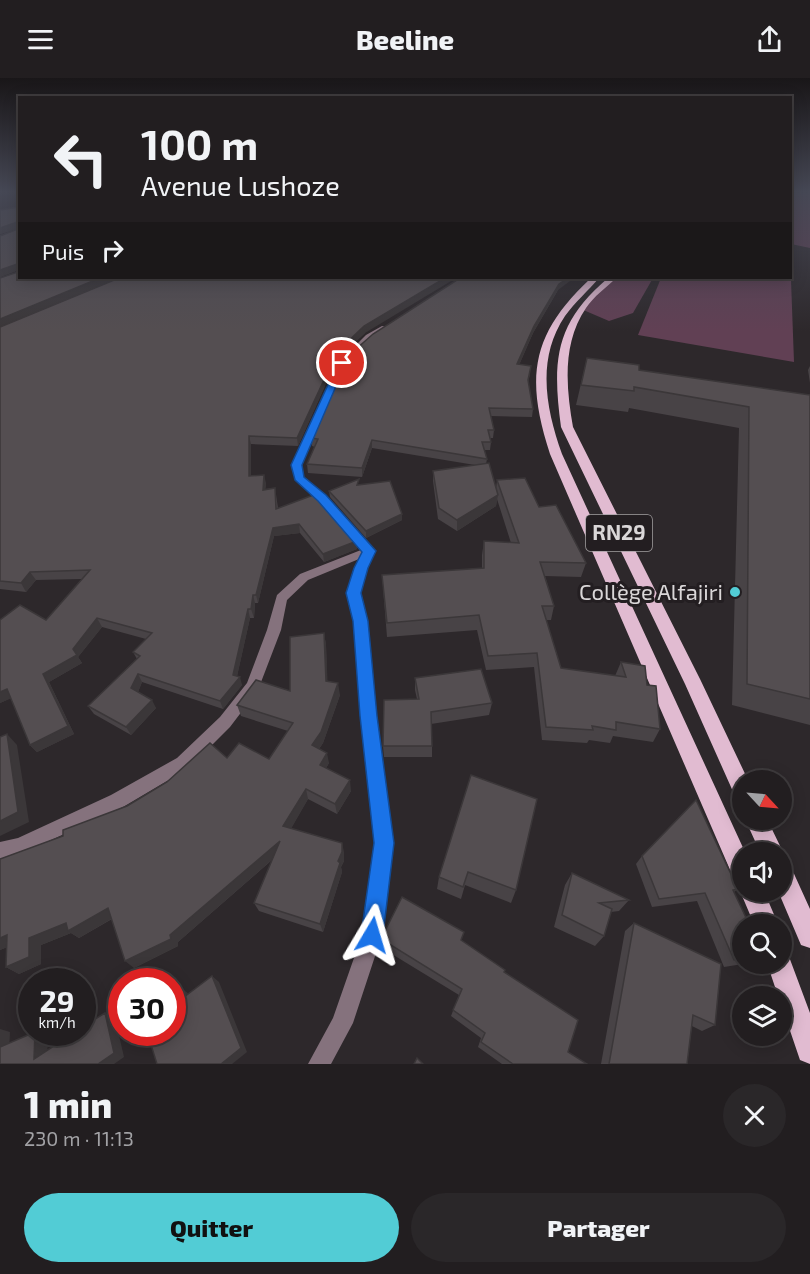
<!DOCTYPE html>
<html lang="fr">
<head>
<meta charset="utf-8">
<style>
  body { margin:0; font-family:"Exo 2",sans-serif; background:#2a2729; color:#f1f3f6; height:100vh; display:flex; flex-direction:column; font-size:22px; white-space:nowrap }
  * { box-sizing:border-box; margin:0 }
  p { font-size:20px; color:#a2a2a5 }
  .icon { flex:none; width:33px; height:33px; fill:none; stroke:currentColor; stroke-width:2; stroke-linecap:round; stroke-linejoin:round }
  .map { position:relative; height:986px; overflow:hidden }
  .drawer { display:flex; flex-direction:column; background:#221e20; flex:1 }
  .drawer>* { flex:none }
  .top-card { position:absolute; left:18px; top:18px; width:774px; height:183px; border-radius:0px; box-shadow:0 3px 15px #0003,0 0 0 2px #3f3c3e; background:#221e20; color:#f1f3f6; overflow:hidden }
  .needle { width:39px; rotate:116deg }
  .tools { position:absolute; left:732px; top:692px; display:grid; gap:12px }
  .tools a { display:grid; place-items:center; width:60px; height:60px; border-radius:50%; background:#221e20; box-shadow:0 3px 15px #0003,0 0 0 2px #3f3c3e; font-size:30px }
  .speed { position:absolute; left:18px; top:890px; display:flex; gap:12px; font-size:30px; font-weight:700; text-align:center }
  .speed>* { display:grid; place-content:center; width:78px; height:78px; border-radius:50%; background:#221e20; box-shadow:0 3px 15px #0003,0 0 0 2px #3f3c3e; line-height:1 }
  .speed small { font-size:15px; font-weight:400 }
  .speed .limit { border:9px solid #d22; background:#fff; color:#111 }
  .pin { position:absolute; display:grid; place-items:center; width:51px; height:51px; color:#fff; margin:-26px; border:3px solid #fff; border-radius:50%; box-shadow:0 2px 6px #0007 }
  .me { position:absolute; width:66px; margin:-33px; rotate:7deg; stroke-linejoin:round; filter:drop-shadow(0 0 4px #0008) }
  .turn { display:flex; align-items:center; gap:21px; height:126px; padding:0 24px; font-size:27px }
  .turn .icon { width:78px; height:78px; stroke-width:2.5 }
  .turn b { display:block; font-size:42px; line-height:51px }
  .then { display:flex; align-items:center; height:57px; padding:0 24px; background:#0003; gap:12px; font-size:22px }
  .round { display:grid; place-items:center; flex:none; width:63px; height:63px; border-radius:32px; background:#2a2729 }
  .head { display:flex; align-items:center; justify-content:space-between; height:102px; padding:0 24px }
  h1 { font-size:36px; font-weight:800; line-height:45px }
  .button { display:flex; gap:12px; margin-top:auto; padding:12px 24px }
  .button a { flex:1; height:69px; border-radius:36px; background:#52ccd5; color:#111; font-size:24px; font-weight:800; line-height:69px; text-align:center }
  .button a+a { background:#2a2729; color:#f1f3f6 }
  header { display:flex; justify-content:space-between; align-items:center; height:78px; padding:0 24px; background:#221e20; font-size:27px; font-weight:800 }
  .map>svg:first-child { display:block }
  .green { fill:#614054 }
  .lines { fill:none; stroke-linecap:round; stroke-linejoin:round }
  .street { fill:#85727d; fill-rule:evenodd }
  .primary { fill:#e1bbd1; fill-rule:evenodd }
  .wall { fill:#484346 }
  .shaded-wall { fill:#3b3739 }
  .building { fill:#544e51; stroke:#3b3739; stroke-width:1.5 }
  .route { fill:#1a73e8; stroke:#114b97; stroke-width:1.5 }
  .poi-dot { fill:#52ccd5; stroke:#231e21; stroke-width:2 }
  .labels { text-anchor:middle; stroke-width:6; stroke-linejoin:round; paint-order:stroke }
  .shield { fill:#231e21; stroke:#a3a0a1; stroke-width:1.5 }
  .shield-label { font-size:21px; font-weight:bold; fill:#dad7d8 }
  .poi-label { font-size:22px; fill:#dad7d8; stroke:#231e21; text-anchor:end }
</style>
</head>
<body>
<header><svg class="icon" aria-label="menu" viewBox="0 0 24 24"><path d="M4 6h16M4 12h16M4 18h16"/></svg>Beeline<svg class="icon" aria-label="share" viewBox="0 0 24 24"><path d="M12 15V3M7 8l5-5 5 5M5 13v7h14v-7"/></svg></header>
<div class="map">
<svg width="810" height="986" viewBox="0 0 810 986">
  <rect width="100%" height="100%" fill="#2d282b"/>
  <g class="green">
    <path d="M791,115h19v55l-19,-4z"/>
    <path d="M623,200h30l-20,35 -24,8 -28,-12 25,-26z"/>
    <path d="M661,200h109l21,2 3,82 -156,-27z"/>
  </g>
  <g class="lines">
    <path class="street" d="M382,248l6,1 -16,12 -27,25 -43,101 2,12 22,19 49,55 -8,17 -7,25 7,28 8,94 18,128 -11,92 -29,88 -22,41h-23l25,-46 29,-83 13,-92 -14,-128 -8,-94 -5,-28 11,-34 -51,21 -21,20 -6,30 -23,60 -28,37 -41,41 -66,39 -98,45 -25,8v-18l18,-4 93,-43 66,-37 43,-41 27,-34 20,-53 10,-35 23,-21 61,-24 -43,-50 -23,-20 -3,-15 46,-102 28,-28z"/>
    <g class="primary">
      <path d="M591,200h8c-11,13 -24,24 -34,38 -29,43 -19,93 -3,138l183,398h-3v30l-8,-3 -184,-425c-25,-77 -19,-120 41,-176z"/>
      <path d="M608,200h8c-10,10 -22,18 -30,30 -24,35 -20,80 -13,119l127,252 48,101h-6v19l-7,-3 -50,-112 -124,-257c-9,-67 -6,-104 47,-149z"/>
      <path d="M745,741h22l16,33 -1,4v-4h-22z"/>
      <path d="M782,784l8,3 20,44v39l-9,-3 -23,-54h4z"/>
      <path d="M742,808v5h22l14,33h-24l-14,-33z"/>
      <path d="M782,874l6,2 22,59v51l-10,-4 -18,-53v-11h-4l-11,-33h15z"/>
    </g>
  </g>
  <g class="wall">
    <path d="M20,126v74h97l-63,27 311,28 -28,26 -39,87 -47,-2v32l15,7 -1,6 10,-1 3,20 79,33v8l-33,13 -24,-29 -26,3 -16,67h-3l-1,15h-4l-13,58 5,9 -19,24 -81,-27 -4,10 18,16 -25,27 -37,-21 -6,-8 49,-47 -4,-7 13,-13 -44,-12 -24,30 4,6 -33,19 25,52 -37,18 -7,-7 -19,-47 -11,5v-83h46l36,-41 -46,1 -10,12 -26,-3v-311l18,-6v-2l-18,7v-41l18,-7 1,-1 -19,6z"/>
    <path d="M558,212l-25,43 -14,32 11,9 -2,8 5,27 -1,8 -41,-1 3,14 -1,8h-3l1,4 -1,8h-6l3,9 -1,5 10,25 1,-9 42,27 47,56 -5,14 -36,-1 9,30 -3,14h-5l15,48 54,8 6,-14 26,23 13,44 -7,13 -40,-6 -3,7 -21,-3 -2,3 -45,-3 -8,-73 -48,3 -9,-40 -90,7 -5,-62 100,-7v-13l2,-14 27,2 -14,-44 -1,7 -39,25 -19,-12 -5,-38v-10l42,-6 -103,-17 -10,29 -54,-4 -1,-9 8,-17 -3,-1 -1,-8z"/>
    <path d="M587,280l52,12 171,25v330l-78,-20 7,-277 -110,-20 -1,4 -52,-7z"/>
    <path d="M810,288v17l-2,-13z"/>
    <path d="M359,407l43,29v6l-36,18 -36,-41 -1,-6z"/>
    <path d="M324,555l2,12 1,36 13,14 -17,48 -4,6 10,14 -3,5 25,23 -14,23 -29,-15 -17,29 53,24v9l-3,6 1,5 -19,60 -64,-21 -5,-8 18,-43 -94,82v4l-44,22 -22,-49 -33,19 -8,-5 -30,12v19l-22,10 -13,-7 1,-20 -7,3v-91l63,-23 164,-78 42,1 19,-28 -47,-15 -4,-11 53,-14z"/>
    <path d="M415,600l77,25 -3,12 -58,9 1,22v11h-48l-1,-11 34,-47 -2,-9z"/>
    <path d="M537,721l-21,91 -5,13 -46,-18 -4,14 -24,-10 2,-12z"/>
    <path d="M642,778l96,33 -4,3 8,32v39h7l-25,4 -27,-66 -45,6 -16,-43z"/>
    <path d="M572,795l57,27 -10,11 -8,1 -7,24 -9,10 -41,-19 11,-42z"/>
    <path d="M634,845l81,102 -13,6 -10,-5 -5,38h-86l24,-133z"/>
    <path d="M381,861l80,1 43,32 64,80 19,12h-85l-24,-17 3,-9 -30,-22 8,-21 -77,-47z"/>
  </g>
  <g class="shaded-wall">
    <path d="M17,144l2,6 -19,6v-6z"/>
    <path d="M17,186l2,6 -19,7v-7z"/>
    <path d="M100,200h17l-117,50v-9z"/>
    <path d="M445,200h11l-91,55 -28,26 -39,87 -1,-8 40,-86 27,-26z"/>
    <path d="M568,200h6l-16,12 -25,43 -17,39 1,-8 17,-38 25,-42z"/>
    <path d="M249,358l2,8v40l-2,-8z"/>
    <path d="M372,362v8l-10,29v-9z"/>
    <path d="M264,397l2,8 -1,15 -2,-8z"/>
    <path d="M498,417l-2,11 -39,25v-11z"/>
    <path d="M402,436v6l-36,18v-7z"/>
    <path d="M299,446l1,9 -26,3 -16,67 -2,-8 17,-67z"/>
    <path d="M357,463v8l-33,13 -1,-8z"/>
    <path d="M30,494l6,8 -10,12 -5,-9z"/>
    <path d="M253,517l2,8 -1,15 -3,-9z"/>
    <path d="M248,531l2,9 -14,63 4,-4 2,8 -19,24 -3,-8 13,-26z"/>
    <path d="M97,540l5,9 -24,30 4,6 -33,19 25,52 -37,18 -7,-7 13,-71 30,-25z"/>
    <path d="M324,555l2,12 2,47 -2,-11z"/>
    <path d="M138,596l4,8 -6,15 -5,-9z"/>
    <path d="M338,605l2,12 -17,48 -9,13 -2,-11z"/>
    <path d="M7,611l7,8 -14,6v-11z"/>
    <path d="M152,622l4,8 -25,27 -5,-8z"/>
    <path d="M7,656l10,11 12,77 -29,14v-15z"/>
    <path d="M327,675l2,10 -7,13 -2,-11z"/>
    <path d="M350,702l1,11 -14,23 -2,-10z"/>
    <path d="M306,711l2,10 -21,37 -4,-10z"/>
    <path d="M280,763l3,9 -105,92v4l-44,22 -9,-7 45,-26z"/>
    <path d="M342,765l2,9v9l-3,6 1,5 -19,60 -3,-8z"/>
    <path d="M108,830l10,7 -39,23 -8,-5 -30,12v19l-22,10 -13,-7 23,-29 37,-15z"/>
    <path d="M7,857l13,7 -20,8v-12z"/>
    <path d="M212,898l7,6 28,70 -15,12h-11z"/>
    <path d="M181,910l8,6 -5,3z"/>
    <path d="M105,935l10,5 9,39 -10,7h-16z"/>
    <path d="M0,951l10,3 -1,21 -9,-3z"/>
    <path d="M35,954l13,4 -1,27 -13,-4z"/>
  </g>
  <g class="building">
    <path d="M20,126v20l-3,-2 -17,6v-18l18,-3z"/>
    <path d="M20,148v40l-3,-2 -17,6v-34l18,-7z"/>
    <path d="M20,188v12h80l-100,41v-41l18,-6z"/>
    <path d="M119,200h326l-81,48 -27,26 -40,86 -48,-2v40l15,-1 -1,15 12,-2 1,21 40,-15 41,47 -34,13 -24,-30 -26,4 -17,67h-3l-2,14h-3l-15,66 7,2 -20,24 -82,-27 -7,14 21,12 -26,27 -38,-21 52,-50 -7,-4 19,-19 -55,-15 -24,31 4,6 -34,19 25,52 -38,19 -23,-56 -7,3v-72l20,-15 26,15 44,-50 -60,2 -9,11 -21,-2v-254z"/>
    <path d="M460,200h108l-9,6 -25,42 -17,38 14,2 -3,14 5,29 -44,-1 5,22h-6l3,12h-9l5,17 -115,-19 -10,28 -55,-4 11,-25 -7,-1 35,-80 27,-24z"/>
    <path d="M587,280l52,7v5l171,25v304l-63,-15 2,-277 -115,-20v4l-53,-6z"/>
    <path d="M489,385l9,32 -41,25 -18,-12 -6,-37z"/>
    <path d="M525,400l14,29 17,-2 30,58 -46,-1 14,44h-12l19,62 65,9 -5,-15 24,4 2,19 9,1 4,43 -44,-7v8l-24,-4 1,4 -47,-3 -9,-74 -49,3 -9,-41 -92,8 -5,-48 102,-7v-27l35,2 -22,-63z"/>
    <path d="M359,401l-2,6 33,-4 12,33 -36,17 -37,-40z"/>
    <path d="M324,555l2,48 12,2 -17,49 -9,13 15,8 -7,12 30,15 -15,24 -29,-15 -23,37 59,17v9l-4,9 2,2 -20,61 -66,-21 26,-62 -110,94 1,4 -46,22 -17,-53 -40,23 -2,-8 -37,15v19l-23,10 1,-32 -7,3v-79l63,-23v-6l64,-24 40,-24 43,-39 17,15 12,-15 30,16 24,-36 -56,-18 19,-25 34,11v-54z"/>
    <path d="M481,591l11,34 -61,9 1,34h-49l1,-46 35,-1 -4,-21z"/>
    <path d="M7,656l11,78 -18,9v-84z"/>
    <path d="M471,697l66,24 -21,91 -48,-18 -5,15 -24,-10z"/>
    <path d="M696,722l42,89 -5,1 16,34h-7v35l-8,1 -29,-67 -46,6 -17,-43z"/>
    <path d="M572,795l57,27 -30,3 13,6 -8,27 -42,-21z"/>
    <path d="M402,819l62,35 -3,8 44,30 -1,2 74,48 -10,32 19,12h-74l-32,-22 4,-9 -32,-23 9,-21 -81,-50z"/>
    <path d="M634,845l87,41 -6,61 -22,-10 -6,49h-78z"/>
    <path d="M212,898l29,72 -20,16h-64l-10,-32h25v-37l9,-7 3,9z"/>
    <path d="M105,935l9,40 -16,11h-98v-17l35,-15 -1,27 41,-27h7v-5z"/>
    <path d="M417,980l6,6h-9z"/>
  </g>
  <linearGradient id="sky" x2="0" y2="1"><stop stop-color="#191618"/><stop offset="0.45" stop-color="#464855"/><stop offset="1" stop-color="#464855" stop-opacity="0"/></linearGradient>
  <rect width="810" height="253" fill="url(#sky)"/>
  <path class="route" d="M339,283l7,2 -44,102 2,12 22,18 50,56 -8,17 -7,25 7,28 9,95 17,127 -11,92 -4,8 -7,3 -8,-3 -3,-8 13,-92 -14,-127 -7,-95 -7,-28 8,-25 8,-16 -44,-51 -23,-21 -4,-15z"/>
  <circle class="poi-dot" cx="735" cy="514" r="6"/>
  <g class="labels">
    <rect class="shield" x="586" y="437" width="66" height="36" rx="4.5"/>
    <g class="shield-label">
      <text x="619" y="462">RN29</text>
    </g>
    <g class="poi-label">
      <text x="723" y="522">Collège Alfajiri</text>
    </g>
  </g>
</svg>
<div class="tools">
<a><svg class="needle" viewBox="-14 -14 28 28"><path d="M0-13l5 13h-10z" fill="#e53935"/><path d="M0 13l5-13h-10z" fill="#a2a2a5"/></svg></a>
<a><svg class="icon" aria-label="sound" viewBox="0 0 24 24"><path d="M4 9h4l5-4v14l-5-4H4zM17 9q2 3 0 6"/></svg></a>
<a><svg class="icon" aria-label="search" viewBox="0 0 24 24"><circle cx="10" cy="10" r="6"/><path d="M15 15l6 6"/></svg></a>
<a><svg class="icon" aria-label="layers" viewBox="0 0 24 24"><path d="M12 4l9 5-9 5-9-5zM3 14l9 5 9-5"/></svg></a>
</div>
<div class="speed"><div>29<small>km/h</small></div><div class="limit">30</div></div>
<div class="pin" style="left:342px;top:285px;background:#d93025"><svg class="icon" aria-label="arrive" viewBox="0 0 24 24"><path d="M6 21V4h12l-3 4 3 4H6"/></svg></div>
<svg class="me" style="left:372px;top:857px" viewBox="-20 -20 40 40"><path d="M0-17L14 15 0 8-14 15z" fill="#1a73e8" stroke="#fff" stroke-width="4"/></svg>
<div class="top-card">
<div class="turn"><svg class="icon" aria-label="left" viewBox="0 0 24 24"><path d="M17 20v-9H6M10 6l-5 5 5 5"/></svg><div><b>100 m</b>Avenue Lushoze</div></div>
<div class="then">Puis<svg class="icon" aria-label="right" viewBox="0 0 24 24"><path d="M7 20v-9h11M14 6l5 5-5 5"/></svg></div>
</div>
</div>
<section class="drawer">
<div class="head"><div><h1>1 min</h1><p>230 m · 11:13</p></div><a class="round"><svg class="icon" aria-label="close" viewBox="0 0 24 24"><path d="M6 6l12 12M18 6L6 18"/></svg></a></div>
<div class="button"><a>Quitter</a><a>Partager</a></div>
</section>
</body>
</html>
